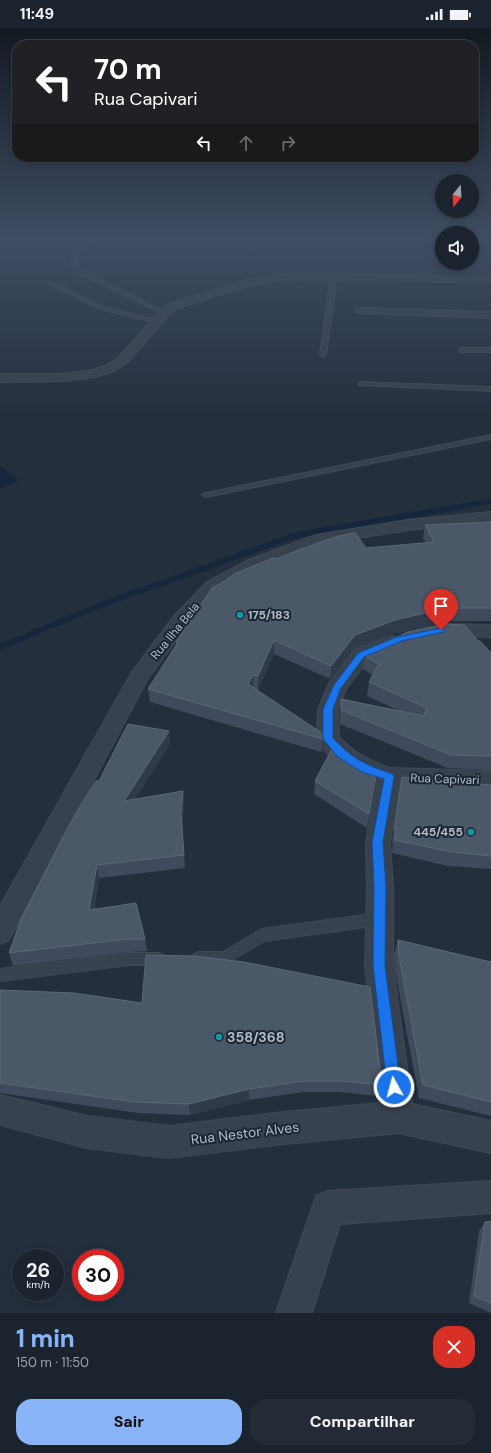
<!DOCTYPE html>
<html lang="pt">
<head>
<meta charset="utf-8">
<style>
  body { margin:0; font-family:"DM Sans",sans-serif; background:#242b36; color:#f1f3f6; height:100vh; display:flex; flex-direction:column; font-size:15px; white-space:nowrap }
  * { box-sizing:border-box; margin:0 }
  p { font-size:13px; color:#a0a4aa }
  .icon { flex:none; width:22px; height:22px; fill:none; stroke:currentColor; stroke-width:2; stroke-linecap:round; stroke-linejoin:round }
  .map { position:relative; height:1285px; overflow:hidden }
  .side { display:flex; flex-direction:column; background:#1b232e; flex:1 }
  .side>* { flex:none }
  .banner { position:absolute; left:12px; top:12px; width:467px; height:122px; border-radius:16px; box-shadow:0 2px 10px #0003,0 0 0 1px #39404a; background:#202124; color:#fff; overflow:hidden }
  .needle { width:26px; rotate:198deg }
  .fabs { position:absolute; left:435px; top:146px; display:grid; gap:8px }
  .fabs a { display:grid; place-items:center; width:44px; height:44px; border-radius:50%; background:#1b232e; box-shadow:0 2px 10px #0003,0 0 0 1px #39404a; font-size:20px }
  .speed { position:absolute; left:12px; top:1221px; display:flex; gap:8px; font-size:20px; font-weight:700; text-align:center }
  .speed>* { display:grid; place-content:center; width:52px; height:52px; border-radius:50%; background:#1b232e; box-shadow:0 2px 10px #0003,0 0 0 1px #39404a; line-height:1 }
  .speed small { font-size:10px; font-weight:400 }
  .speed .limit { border:6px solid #d22; background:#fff; color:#111 }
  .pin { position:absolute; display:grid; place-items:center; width:34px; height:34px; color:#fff; margin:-41px -17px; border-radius:50% 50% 50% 0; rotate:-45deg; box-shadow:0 0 4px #0007 }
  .pin .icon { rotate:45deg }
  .me { position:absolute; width:44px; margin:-22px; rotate:353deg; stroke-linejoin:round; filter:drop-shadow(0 0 3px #0008) }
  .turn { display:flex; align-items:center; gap:14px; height:84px; padding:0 16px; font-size:18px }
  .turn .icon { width:52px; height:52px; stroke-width:2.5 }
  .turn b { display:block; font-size:28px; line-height:34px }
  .lanes { display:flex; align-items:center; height:38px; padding:0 16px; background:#0003; justify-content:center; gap:20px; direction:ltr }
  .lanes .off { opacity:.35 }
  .round { display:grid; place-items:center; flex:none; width:42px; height:42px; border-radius:16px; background:#242b36 }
  .overview { display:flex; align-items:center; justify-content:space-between; height:68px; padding:0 16px }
  h1 { font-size:24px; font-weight:800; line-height:30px; color:#8ab4f8 }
  .action { display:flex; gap:8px; margin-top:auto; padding:8px 16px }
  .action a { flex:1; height:46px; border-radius:16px; background:#8ab4f8; color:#111; font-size:16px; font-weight:800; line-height:46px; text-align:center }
  .action a+a { background:#242b36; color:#f1f3f6 }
  .status { display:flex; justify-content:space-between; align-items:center; height:28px; padding:0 20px; background:#1b232e; direction:ltr }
  .status svg { height:11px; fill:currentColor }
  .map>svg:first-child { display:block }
  .water { fill:#17263c }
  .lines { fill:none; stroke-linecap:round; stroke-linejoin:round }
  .stream-far1 { stroke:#17263c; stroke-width:5 }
  .stream { stroke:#17263c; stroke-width:6 }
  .lane-casing { stroke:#414a57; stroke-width:2 }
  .street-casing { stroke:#414a57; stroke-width:2 }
  .lane { fill:#38414e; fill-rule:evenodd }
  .street { fill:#38414e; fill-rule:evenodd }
  .wall { fill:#3f4b5c }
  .shaded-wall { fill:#2f3b4b }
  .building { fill:#4b5868; stroke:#5c6777 }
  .route { fill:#1a73e8; stroke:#114b97 }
  .culture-dot { fill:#0f9aa8; stroke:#1d2633; stroke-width:1.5 }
  .labels { text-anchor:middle; stroke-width:4; stroke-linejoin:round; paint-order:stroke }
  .poi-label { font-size:12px; font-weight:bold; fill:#b4bcc9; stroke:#1d2633; text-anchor:start }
  .street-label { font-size:12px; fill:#b4bcc9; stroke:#1d2633 }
  .near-poi-label { font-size:14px; font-weight:bold; fill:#b4bcc9; stroke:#1d2633; text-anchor:start }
  .near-street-label { font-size:14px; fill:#b4bcc9; stroke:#1d2633 }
</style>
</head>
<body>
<div class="status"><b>11:49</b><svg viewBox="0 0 49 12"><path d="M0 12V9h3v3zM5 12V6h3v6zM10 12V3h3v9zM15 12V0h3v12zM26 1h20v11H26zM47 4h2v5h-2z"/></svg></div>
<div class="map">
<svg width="491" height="1285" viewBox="0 0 491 1285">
  <rect width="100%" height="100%" fill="#242f3e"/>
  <path class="water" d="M0,438l19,14 -19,9z"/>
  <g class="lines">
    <path class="stream-far1" d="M452,480l39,-7"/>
    <path class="stream" d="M0,619l106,-44 190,-68 162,-28"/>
    <defs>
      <g id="lane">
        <path d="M92,209h6l-23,17 2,12 9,7 79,38v2h-4l-79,-38 -10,-9 -1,-12 10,-10z"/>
        <path d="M334,246l3,2 -11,79 -3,2 -3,-2 11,-79z"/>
        <path d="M49,254h4l52,25 54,14 -3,2 -55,-14 -52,-25z"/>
        <path d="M491,320v4h-30l-3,-2 3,-2z"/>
        <path d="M361,354l130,5v4l-132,-6v-2z"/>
        <path d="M491,407v4l-285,58 -4,-2 4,-2z"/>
        <path d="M380,885l5,2 2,4 -2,4 -5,2 -116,16 -39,23h-26l-5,-2 -2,-4 2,-4 5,-2h24l39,-23z"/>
        <path d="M129,925h30l5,2 2,4 -2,4 -5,2h-30l-129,16v-12z"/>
      </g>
      <g id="street">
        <path d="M314,245l177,4v6l-177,-4 -29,1 -36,6 -72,22 -11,10 -38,44 -14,9 -19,6 -32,4 -63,1v-8h63l30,-4 12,-4 14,-9 39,-44 11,-9 78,-24 38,-6z"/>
        <path d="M361,280l130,4v6l-134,-5 -2,-2z"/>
        <path d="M491,484v10l-83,8 -88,14 -57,23 -44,23 -31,34 -41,56 -138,260 -9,4v-38l132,-234 42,-56 33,-34 44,-23 65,-24 92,-15z"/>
        <path d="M443,596l48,1v12l-48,-1 -7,-2 -3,-4 3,-4z"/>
        <path d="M392,608l7,2 3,4 -3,4 -31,14 -22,29 -8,20 1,28c15,16 30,24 51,31l101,3v18l-92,-3 -9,56 3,45v79l19,138 79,17v32l-93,-20 -124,12 -105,13 -82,-10 -87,-23v-30l87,21 82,10 105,-13 107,-10 -16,-137 2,-79 -1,-45 11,-60 -19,-7 -24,-14 -14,-16 -3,-6 1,-30 12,-27 24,-32z"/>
        <path d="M491,1153v32l-151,11 -28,89h-36l40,-117 12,-5z"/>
      </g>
    </defs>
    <use href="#lane" class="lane-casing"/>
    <use href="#street" class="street-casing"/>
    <use href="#lane" class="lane"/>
    <use href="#street" class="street"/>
  </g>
  <g class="wall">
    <path d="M491,494v99h-42l-1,2h-7l-48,11 -40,15 -23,30 -56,-25 -16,36 -5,-2 71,49 -2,13 -1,2 -171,-50 -2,-13 28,-44v-3l100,-83 90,-11 60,-5 -3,-5 2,-13z"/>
    <path d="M478,613l13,12v117l-43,-2 -108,-44v-12l1,-13 61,13 -35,-16 2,-14 4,-7 -10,-6 1,-13z"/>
    <path d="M169,703l1,13 -35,55 48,-8 1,13 -2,22 3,42 -86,10 -5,32 51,29 2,12 -18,1 -116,14 -4,-13z"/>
    <path d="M359,735l18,7 -10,58 -53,-34 1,-13z"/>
    <path d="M402,749l89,8v84l-43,-3 -56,-13 1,-9 -1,-2z"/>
    <path d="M398,912l93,22v154l-72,-18 -24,-128 -1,-16z"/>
    <path d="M0,962l382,95 -3,11 -39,-4h-37l-54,8 -59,15 -52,-2 -138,-20z"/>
    <path d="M491,1193v92l-22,-10 10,-72 6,-9z"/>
  </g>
  <g class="shaded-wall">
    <path d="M443,581l-2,14 -48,11 -40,15 -23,30 1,-13 24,-31 40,-15z"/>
    <path d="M274,612v14l-16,36v-14z"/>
    <path d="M253,647v13l-5,-4z"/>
    <path d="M169,703l1,13 -44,70 -2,-13z"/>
    <path d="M324,709l-2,13 -1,2 2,-13z"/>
    <path d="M183,763l1,13 -2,22 3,42 -4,-55z"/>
    <path d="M97,837l2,13 -8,45 -2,-13z"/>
    <path d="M249,1061v11l-59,15 -1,-11z"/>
  </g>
  <g class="building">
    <path d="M491,494v86h-42l2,2 -8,-1 -48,11 -40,15 -24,31 -57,-26 -16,36 -5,-1 -5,9 71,47 5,6 -1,2 -175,-50 30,-47h-2l36,-54 13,-7 9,-7 39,-16 3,1 44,-17 19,-6 16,-3 11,15 68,-6 -9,-17z"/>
    <path d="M444,596l21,1 13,16h2l11,12v103l-40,-1 -110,-45v-11l83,17 3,-8 -58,-26 10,-18 -15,-8 7,-8 37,-16z"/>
    <path d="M128,696l41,7 -45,70 59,-10 -2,22 3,42 -87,10 -8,45 47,-7 9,36h-18l-118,14 12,-34 42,-82 16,-29 17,-27h3z"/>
    <path d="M333,719l26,16 18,7 -8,44 -54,-33z"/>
    <path d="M402,749l89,8v71l-39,-4 -57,-12v-9l-1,-2z"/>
    <path d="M398,912l93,22v140l-68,-17 -24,-129z"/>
    <path d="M146,927l48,1 50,6 126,25 12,98 -40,-4h-38l-55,8 -60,15 -54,-2 -135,-19v-93l74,3 68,10z"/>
    <path d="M491,1193v82l-17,-7 11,-74z"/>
  </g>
  <linearGradient id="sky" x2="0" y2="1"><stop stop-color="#141a22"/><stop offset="0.54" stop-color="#3f4d63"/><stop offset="1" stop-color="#3f4d63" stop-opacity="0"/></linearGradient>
  <rect width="491" height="389" fill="url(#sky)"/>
  <path class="route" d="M441,600l3,1 1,1 -1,2 -42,9 -38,16 -23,31 -8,21v29c19,21 33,27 60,36l1,3 -11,65 3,45 -1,79 16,121 -2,4 -5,2 -5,-2 -2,-4 -14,-121 1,-79 -2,-45 12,-63 -22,-7 -24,-15 -15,-18v-30l11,-24 24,-32 39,-16z"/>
  <g class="culture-dot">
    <circle cx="240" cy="587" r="4"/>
    <circle cx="471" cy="804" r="4"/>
    <circle cx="219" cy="1009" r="4"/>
  </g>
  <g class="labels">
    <g class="poi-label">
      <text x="248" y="591">175/183</text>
      <text x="463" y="808" text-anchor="end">445/455</text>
    </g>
    <g class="street-label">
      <text transform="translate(175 603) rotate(-51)" y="4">Rua Ilha Bela</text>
      <text transform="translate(445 751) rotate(2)" y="4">Rua Capivari</text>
    </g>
    <g class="near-poi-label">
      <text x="227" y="1014">358/368</text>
    </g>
    <g class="near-street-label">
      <text transform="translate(245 1105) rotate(-7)" y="5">Rua Nestor Alves</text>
    </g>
  </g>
</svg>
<div class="fabs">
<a><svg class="needle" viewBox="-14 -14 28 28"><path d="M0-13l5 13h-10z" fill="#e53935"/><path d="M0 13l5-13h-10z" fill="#a0a4aa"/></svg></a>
<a><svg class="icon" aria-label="sound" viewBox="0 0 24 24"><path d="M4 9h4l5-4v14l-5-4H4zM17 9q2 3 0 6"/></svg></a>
</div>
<div class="speed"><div>26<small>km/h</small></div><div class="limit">30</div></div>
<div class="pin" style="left:441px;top:602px;background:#d93025"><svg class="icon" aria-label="arrive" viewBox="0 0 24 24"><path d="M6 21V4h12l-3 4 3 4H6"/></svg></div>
<svg class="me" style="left:394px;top:1059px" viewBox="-20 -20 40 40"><circle r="17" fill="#1a73e8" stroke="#fff" stroke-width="3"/><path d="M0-11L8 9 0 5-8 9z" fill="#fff"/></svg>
<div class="banner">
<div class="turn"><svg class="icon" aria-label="left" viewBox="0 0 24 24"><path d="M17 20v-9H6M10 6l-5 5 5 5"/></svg><div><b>70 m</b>Rua Capivari</div></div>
<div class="lanes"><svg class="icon" aria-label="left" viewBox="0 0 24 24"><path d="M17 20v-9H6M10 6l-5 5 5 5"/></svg><svg class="icon off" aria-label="ahead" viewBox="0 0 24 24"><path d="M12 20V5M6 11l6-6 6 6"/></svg><svg class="icon off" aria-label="right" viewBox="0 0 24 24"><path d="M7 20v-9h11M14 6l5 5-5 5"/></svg></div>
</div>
</div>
<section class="side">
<div class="overview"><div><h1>1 min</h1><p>150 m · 11:50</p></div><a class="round" style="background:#d93025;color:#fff"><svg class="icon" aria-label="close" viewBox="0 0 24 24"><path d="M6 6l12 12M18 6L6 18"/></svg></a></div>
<div class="action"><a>Sair</a><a>Compartilhar</a></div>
</section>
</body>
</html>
